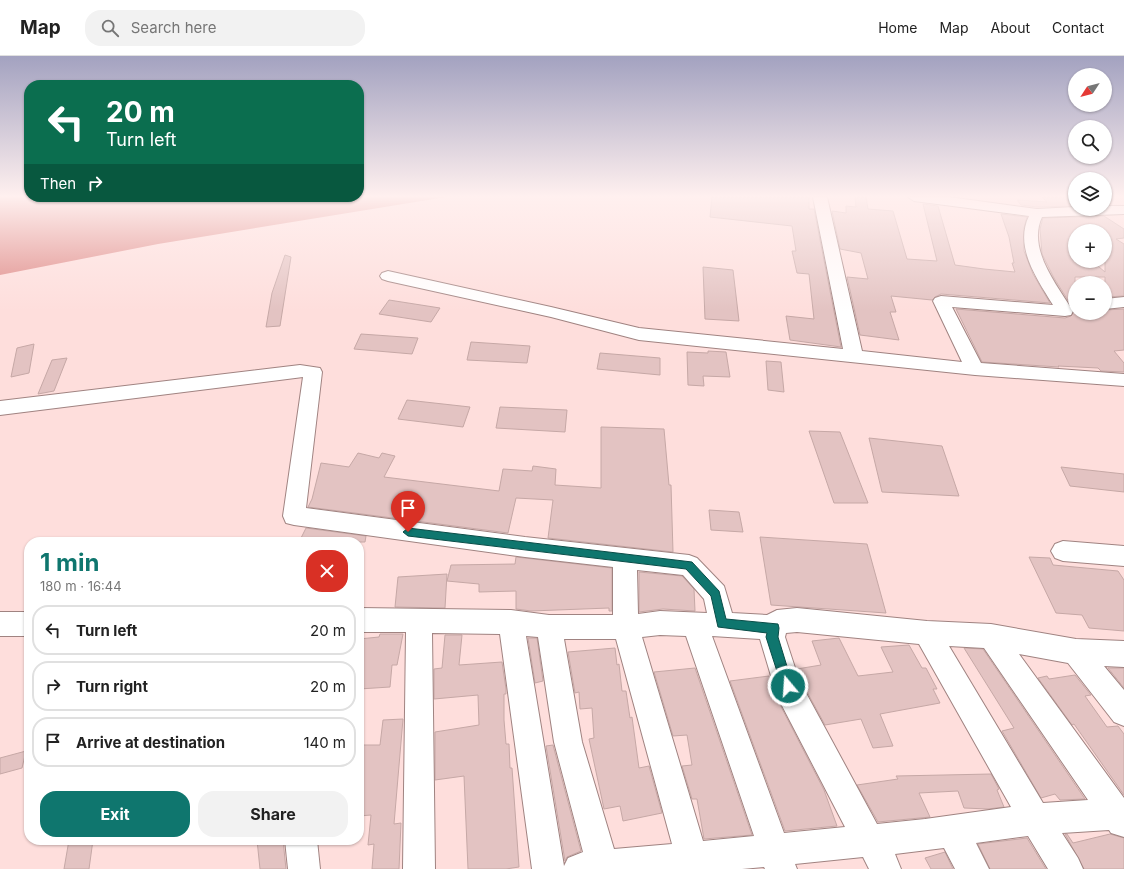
<!DOCTYPE html>
<html lang="en">
<head>
<meta charset="utf-8">
<style>
  body { margin:0; font-family:Inter,sans-serif; background:#f2f2f2; color:#222; height:100vh; display:flex; flex-direction:column; font-size:15px; white-space:nowrap }
  * { box-sizing:border-box; margin:0 }
  p { font-size:13px; color:#767676 }
  .icon { flex:none; width:22px; height:22px; fill:none; stroke:currentColor; stroke-width:2; stroke-linecap:round; stroke-linejoin:round }
  .map { position:relative; flex:1; overflow:hidden }
  .panel { position:absolute; left:24px; top:481px; width:340px; height:308px; display:flex; flex-direction:column; background:#fff; border-radius:16px; box-shadow:0 1px 3px #0004 }
  .panel>* { flex:none }
  .guide { position:absolute; left:24px; top:24px; width:340px; height:122px; border-radius:16px; box-shadow:0 1px 3px #0004; background:#0b6e4f; color:#fff; overflow:hidden }
  .needle { width:26px; rotate:234deg }
  .controls { position:absolute; left:1068px; top:12px; display:grid; gap:8px }
  .controls a { display:grid; place-items:center; width:44px; height:44px; border-radius:50%; background:#fff; box-shadow:0 1px 3px #0004; font-size:20px }
  .pin { position:absolute; display:grid; place-items:center; width:34px; height:34px; color:#fff; margin:-41px -17px; border-radius:50% 50% 50% 0; rotate:-45deg; box-shadow:0 0 4px #0007 }
  .pin .icon { rotate:45deg }
  .me { position:absolute; width:44px; margin:-22px; rotate:342deg; stroke-linejoin:round; filter:drop-shadow(0 0 3px #0008) }
  .turn { display:flex; align-items:center; gap:14px; height:84px; padding:0 16px; font-size:18px }
  .turn .icon { width:52px; height:52px; stroke-width:2.5 }
  .turn b { display:block; font-size:28px; line-height:34px }
  .then { display:flex; align-items:center; height:38px; padding:0 16px; background:#0003; gap:8px; font-size:15px }
  .round { display:grid; place-items:center; flex:none; width:42px; height:42px; border-radius:16px; background:#f2f2f2 }
  .overview { display:flex; align-items:center; justify-content:space-between; height:68px; padding:0 16px }
  h1 { font-size:24px; font-weight:700; line-height:30px; color:#0f766e }
  .action { display:flex; gap:8px; margin-top:auto; padding:8px 16px }
  .action a { flex:1; height:46px; border-radius:16px; background:#0f766e; color:#fff; font-size:16px; font-weight:700; line-height:46px; text-align:center }
  .action a+a { background:#f2f2f2; color:#222 }
  ul { padding:0; list-style:none }
  li { display:flex; align-items:center; gap:12px; height:50px; margin:0 8px 6px; padding:0 8px; border:2px solid #e0e0e0; border-radius:16px }
  li div { flex:1 }
  li b { display:block; font-size:15px }
  li em { font-style:normal }
  header { display:flex; align-items:center; gap:24px; box-sizing:border-box; height:56px; padding:0 20px; background:#fff; border-bottom:1px solid #e0e0e0 }
  header strong { font-size:19px }
  nav { display:flex; gap:22px; margin-inline-start:auto; font-size:14px }
  .search { width:280px; height:36px; background:#f2f2f2; display:flex; align-items:center; gap:10px; box-sizing:border-box; padding:0 14px; border-radius:16px; color:#767676; font-size:15px }
  .map>svg:first-child { display:block }
  .water { fill:#dd8784 }
  .building { fill:#e3c3c2; stroke:#c6a8a6; fill-rule:evenodd }
  .lines { fill:none; stroke-linecap:round; stroke-linejoin:round }
  .minor-casing { stroke:#a08381; stroke-width:2 }
  .minor { fill:#fff; fill-rule:evenodd }
  .route { fill:#0f766e; stroke:#0a4d48 }
</style>
</head>
<body>
<header>
<strong>Map</strong>
<div class="search"><svg class="icon" aria-label="search" viewBox="0 0 24 24"><circle cx="10" cy="10" r="6"/><path d="M15 15l6 6"/></svg>Search here</div>
<nav><a>Home</a><a>Map</a><a>About</a><a>Contact</a></nav>
</header>
<div class="map">
<svg width="1124" height="813" viewBox="0 0 1124 813">
  <rect width="100%" height="100%" fill="#fededc"/>
  <path class="water" d="M0,141h446l-288,47 -158,31z"/>
  <g class="building">
    <path d="M712,141h97v12h5l27,138 -51,-7 -4,-24 28,3 -5,-45 -12,-1 -5,-22h4l-4,-25 -82,-9z"/>
    <path d="M855,141h11l2,12 25,2 14,48 30,2 -14,-57 15,2 17,59 29,4 31,3 -3,-9h2l-5,-26 -8,-23 26,3 -3,11v23l9,23 17,29 -109,-9 -6,3 -3,3 -41,-4 5,16h-6l9,28 -39,-5 -13,-58 21,2 -7,-26 -21,-4 -8,-38 14,2v-7l10,1z"/>
    <path d="M1042,141h33v9l-38,1 -16,-2 -4,-5 30,2z"/>
    <path d="M1104,160l20,13v9l-8,1 8,5v52l-19,1v-20h-30v36h30v-3l19,-1v41l-10,1 10,12v9l-23,-1 -3,-3 -40,-2 1,1 -77,-5 -26,-53 109,9 6,-2 3,-6 -20,-32 -12,-24 -2,-25 3,-11zM1092,172l5,3h8v41l-13,-11h-17v-31z"/>
    <path d="M285,199l6,2 -11,69 -14,1 6,-34z"/>
    <path d="M703,211l30,3 6,51 -34,-2z"/>
    <path d="M389,244l51,8 -9,14 -52,-8z"/>
    <path d="M361,278l57,4 -6,16 -58,-5z"/>
    <path d="M471,286l59,4 -3,17 -60,-3z"/>
    <path d="M34,288l-5,29 -18,4 6,-29z"/>
    <path d="M708,295l18,1 4,25 -27,-1 1,10 -16,-1 -1,-33 21,1z"/>
    <path d="M600,297l60,5v17l-63,-6z"/>
    <path d="M67,302l-13,33 -16,3 14,-34z"/>
    <path d="M766,305l15,1 3,30 -16,-2z"/>
    <path d="M407,344l63,7 -7,20 -65,-8z"/>
    <path d="M500,351l67,3 -2,22 -69,-4z"/>
    <path d="M601,371l63,2 5,56h2l2,67 -125,-14 5,-38 -37,-2 -8,35 -200,-26 4,-8 9,-36 28,4 9,-14 21,5 3,-5 13,3 -11,21 115,14 4,-22 29,2 1,-5 23,3 -1,16 46,3z"/>
    <path d="M809,375l31,1 28,71h-34z"/>
    <path d="M869,382l73,8 17,50 -77,-4z"/>
    <path d="M1061,411l63,7v18l-54,-6z"/>
    <path d="M709,454l30,2 4,20 -32,-2z"/>
    <path d="M306,472l60,8 -1,6h-66z"/>
    <path d="M760,481l107,7 19,69 -115,-8z"/>
    <path d="M516,501l96,11v43h-3v-3l-78,3 -15,-2v-18l-37,1v-8l-32,-3 4,-16 64,-1z"/>
    <path d="M1029,501l21,1 3,7 65,6 6,9v51l-35,-3 -7,-13 -26,-2z"/>
    <path d="M639,516l43,4 12,13 1,22 -32,-2 -24,3z"/>
    <path d="M447,518l-2,34 -50,-1 3,-30z"/>
    <path d="M380,578h23l-6,31h-5l-2,22 -31,2v-50l20,-2z"/>
    <path d="M445,579h17l-3,30 43,-3 4,27v5h-2v26l2,24h3l1,24h2l7,99 -13,2h-38l-4,-93 -29,4v-48l44,-7 -1,-30 -44,4v-30l8,-1z"/>
    <path d="M528,582h9l6,43 -8,2z"/>
    <path d="M839,582l19,38 35,-4 -12,-25 28,-2 13,23h4l11,21h-4l7,14 -60,11 13,32 -20,2 -12,-29 -36,6 -25,-46 -3,-10 24,-4 -9,-24z"/>
    <path d="M615,592l2,17 2,-1 3,27h4l4,27 2,-1 7,51 10,-2 13,47 -39,8 -3,-15 -16,3 -15,-70 5,-1 -2,-30 -12,1 -1,-17 -4,1 -7,-41z"/>
    <path d="M964,592l19,1 102,150 -25,1 -5,-6 -14,4 -39,-67 12,-3z"/>
    <path d="M695,612l57,167 -48,4 -7,-40h-5l-10,-33 10,-1 -5,-30 -14,1 -19,-64z"/>
    <path d="M1108,612h16v20z"/>
    <path d="M1075,619l16,20 -6,1 22,31 11,-1 6,8v61l-50,-71 -2,1 -34,-47 9,-2 2,3z"/>
    <path d="M769,620l7,21 48,93 13,36 -52,5 -55,-150z"/>
    <path d="M403,663l-9,105 7,-1 -2,46h-27l2,-25 -6,1 3,-30 -12,1v-71h21l3,-25z"/>
    <path d="M553,689l28,106 -14,6 -2,4 -19,-115z"/>
    <path d="M26,695l-4,17 -22,6v-16z"/>
    <path d="M991,718l8,15 -2,1 7,17 -16,2 -24,-1 -6,-17 -39,2 11,24 -52,5 -21,-37 41,-6 -2,-3z"/>
    <path d="M1065,778h2l6,9 37,-9 14,4v31h-40z"/>
    <path d="M1027,782l19,31h-56l-12,-25z"/>
    <path d="M69,784h24l-4,29h-25z"/>
    <path d="M257,784h26l3,29h-26z"/>
    <path d="M945,796l8,17h-22l-6,-11z"/>
  </g>
  <g class="lines">
    <defs>
      <g id="minor">
        <path d="M813,141h14l35,154 100,11 -29,-61 2,-3 6,-2 112,9c-16,-26 -39,-58 -24,-89l-115,-15 -6,-4h41l88,12 38,-2v2h30v-3h19v8l-82,3c-15,32 15,68 31,94l-2,4 -6,1 -113,-9 29,56 143,11v12l-149,-11 -336,-35 -88,-23 -163,-36 -6,-2 -2,-3 2,-3 6,-2 163,36 88,21 204,21z"/>
        <path d="M1124,241v10l-19,2v-10z"/>
        <path d="M300,309l20,3 2,4 -16,136 219,29 164,18 8,3 27,28 8,27 35,2 10,-5 20,-2 130,13 64,3 85,15 48,2v26l-20,-1 20,24v36l-10,-4 -46,-59 -49,-9 105,144v39l-13,-4 -2,-3 -47,3 16,25 5,11h-35l-20,-33 -52,7 13,26h-34l-11,-21 -49,6 6,15h-32l-6,-12 -68,7 2,5h-32l-1,-2 -22,2h-210l-32,-235 -68,-1 3,236h-32l3,-237h-47v-24l152,2 38,5h64v-48l-88,-10 -231,-32 -8,-2 -3,-7 20,-139 -303,38v-14zM637,514l46,5 21,24 3,14 -47,-2 -22,3zM797,576l122,12 92,163 -86,12 -48,5 -78,-144 -14,-43 1,-4zM660,579l26,1 68,200 -51,5 -61,-204zM526,580l12,1 16,105 29,110 -15,6 -4,8zM712,580l48,3 17,57 68,131 -61,6zM564,583h52l56,205 -58,5 -32,-107zM949,590l35,2 104,152 -45,3z"/>
        <path d="M1063,485l61,5v20l-61,-5 -8,-3 -4,-7 4,-7z"/>
        <rect x="0" y="556" width="29" height="24"/>
        <path d="M285,784h32l3,29h-32z"/>
      </g>
    </defs>
    <use href="#minor" class="minor-casing"/>
    <use href="#minor" class="minor"/>
  </g>
  <linearGradient id="sky" x2="0" y2="1"><stop stop-color="#a3a2c0"/><stop offset="0.55" stop-color="#fff0ef"/><stop offset="1" stop-color="#fff0ef" stop-opacity="0"/></linearGradient>
  <rect width="1124" height="255" fill="url(#sky)"/>
  <path class="route" d="M408,472l284,34 27,29 7,28 52,5 1,4 -1,9 15,49 -1,4 -4,2 -5,-2 -17,-53 1,-4 -49,-6 -7,-31 -25,-27 -278,-33 -5,-4z"/>
</svg>
<div class="controls">
<a><svg class="needle" viewBox="-14 -14 28 28"><path d="M0-13l5 13h-10z" fill="#e53935"/><path d="M0 13l5-13h-10z" fill="#767676"/></svg></a>
<a><svg class="icon" aria-label="search" viewBox="0 0 24 24"><circle cx="10" cy="10" r="6"/><path d="M15 15l6 6"/></svg></a>
<a><svg class="icon" aria-label="layers" viewBox="0 0 24 24"><path d="M12 4l9 5-9 5-9-5zM3 14l9 5 9-5"/></svg></a>
<a>+</a>
<a>−</a>
</div>
<div class="pin" style="left:408px;top:476px;background:#d93025"><svg class="icon" aria-label="arrive" viewBox="0 0 24 24"><path d="M6 21V4h12l-3 4 3 4H6"/></svg></div>
<svg class="me" style="left:788px;top:630px" viewBox="-20 -20 40 40"><circle r="17" fill="#0f766e" stroke="#fff" stroke-width="3"/><path d="M0-11L8 9 0 5-8 9z" fill="#fff"/></svg>
<div class="guide">
<div class="turn"><svg class="icon" aria-label="left" viewBox="0 0 24 24"><path d="M17 20v-9H6M10 6l-5 5 5 5"/></svg><div><b>20 m</b>Turn left</div></div>
<div class="then">Then<svg class="icon" aria-label="right" viewBox="0 0 24 24"><path d="M7 20v-9h11M14 6l5 5-5 5"/></svg></div>
</div>
<section class="panel">
<div class="overview"><div><h1>1 min</h1><p>180 m · 16:44</p></div><a class="round" style="background:#d93025;color:#fff"><svg class="icon" aria-label="close" viewBox="0 0 24 24"><path d="M6 6l12 12M18 6L6 18"/></svg></a></div>
<ul>
<li><svg class="icon" aria-label="left" viewBox="0 0 24 24"><path d="M17 20v-9H6M10 6l-5 5 5 5"/></svg><div><b>Turn left</b></div><em>20 m</em></li>
<li><svg class="icon" aria-label="right" viewBox="0 0 24 24"><path d="M7 20v-9h11M14 6l5 5-5 5"/></svg><div><b>Turn right</b></div><em>20 m</em></li>
<li><svg class="icon" aria-label="arrive" viewBox="0 0 24 24"><path d="M6 21V4h12l-3 4 3 4H6"/></svg><div><b>Arrive at destination</b></div><em>140 m</em></li>
</ul>
<div class="action"><a>Exit</a><a>Share</a></div>
</section>
</div>
</body>
</html>
